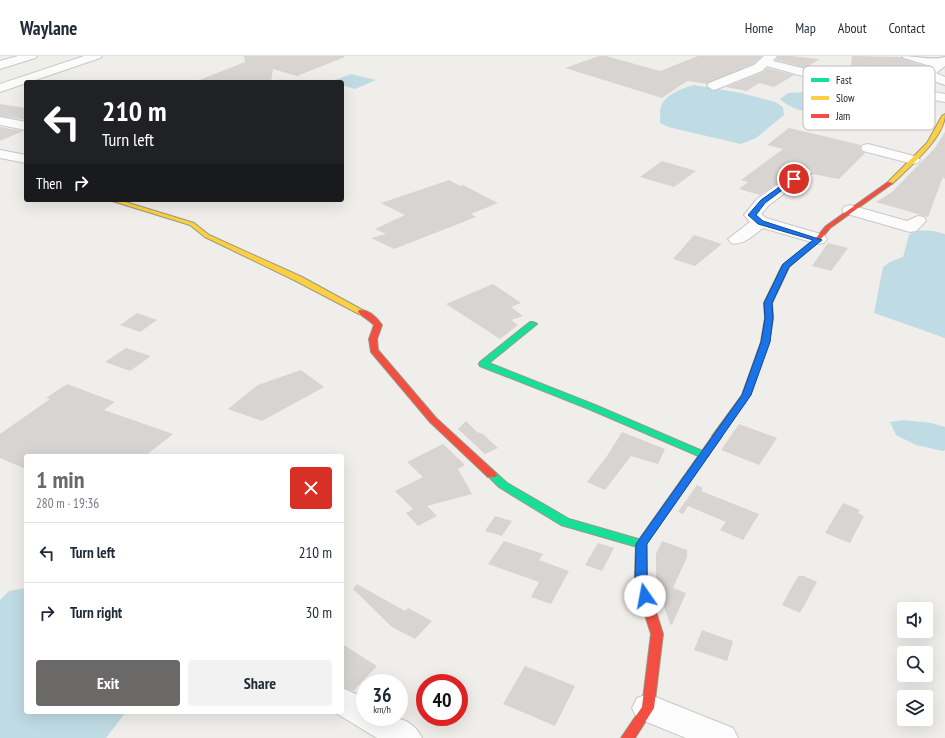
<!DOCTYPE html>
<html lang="en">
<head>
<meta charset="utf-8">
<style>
  body { margin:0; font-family:"PT Sans Narrow",sans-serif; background:#f2f2f3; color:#1f2937; height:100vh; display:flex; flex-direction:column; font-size:15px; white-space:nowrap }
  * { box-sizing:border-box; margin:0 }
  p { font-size:13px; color:#747a83 }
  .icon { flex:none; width:22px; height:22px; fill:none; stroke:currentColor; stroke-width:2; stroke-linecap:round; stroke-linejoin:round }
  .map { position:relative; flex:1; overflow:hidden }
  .panel { position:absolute; left:24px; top:398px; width:320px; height:260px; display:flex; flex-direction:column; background:#fff; border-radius:4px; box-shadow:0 4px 16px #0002 }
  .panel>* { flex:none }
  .guide { position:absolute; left:24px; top:24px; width:320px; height:122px; border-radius:4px; box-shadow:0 4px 16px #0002; background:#202124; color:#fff; overflow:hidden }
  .buttons { position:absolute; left:897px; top:546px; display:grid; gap:8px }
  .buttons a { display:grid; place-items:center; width:36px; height:36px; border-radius:4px; background:#fff; box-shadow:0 4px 16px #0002; font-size:20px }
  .speed { position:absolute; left:356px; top:618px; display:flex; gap:8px; font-size:20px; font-weight:700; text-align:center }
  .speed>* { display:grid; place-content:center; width:52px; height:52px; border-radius:50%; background:#fff; box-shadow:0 4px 16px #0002; line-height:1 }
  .speed small { font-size:10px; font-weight:400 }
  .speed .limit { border:6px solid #d22; background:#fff; color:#111 }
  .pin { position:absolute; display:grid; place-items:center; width:34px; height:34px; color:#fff; margin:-17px; border:2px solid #fff; border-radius:50%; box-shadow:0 1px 4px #0007 }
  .me { position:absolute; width:44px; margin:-22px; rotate:348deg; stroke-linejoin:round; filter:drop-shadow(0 0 3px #0008) }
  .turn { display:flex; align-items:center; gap:14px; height:84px; padding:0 12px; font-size:18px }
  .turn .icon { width:52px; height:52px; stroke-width:2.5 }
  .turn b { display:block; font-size:28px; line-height:34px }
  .then { display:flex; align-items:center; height:38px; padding:0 12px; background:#0003; gap:8px; font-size:15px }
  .round { display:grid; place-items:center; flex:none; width:42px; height:42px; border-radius:4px; background:#f2f2f3 }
  .headline { display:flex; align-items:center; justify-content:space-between; height:68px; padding:0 12px }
  h1 { font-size:24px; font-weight:800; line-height:30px; color:#6a6968 }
  .primary-button { display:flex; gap:8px; margin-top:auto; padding:8px 12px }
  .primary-button a { flex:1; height:46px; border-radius:4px; background:#6a6968; color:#fff; font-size:16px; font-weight:800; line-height:46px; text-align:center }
  .primary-button a+a { background:#f2f2f3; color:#1f2937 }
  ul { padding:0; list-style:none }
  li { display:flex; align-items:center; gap:12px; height:60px; padding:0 12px; border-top:1px solid #e0e1e3 }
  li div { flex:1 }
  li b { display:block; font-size:15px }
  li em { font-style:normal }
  header { display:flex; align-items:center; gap:24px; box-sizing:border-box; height:56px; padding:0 20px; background:#fff; border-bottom:1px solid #e0e1e3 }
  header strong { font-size:19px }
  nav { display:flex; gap:22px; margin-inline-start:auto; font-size:14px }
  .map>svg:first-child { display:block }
  .water { fill:#bfdbe3 }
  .building { fill:#d7d4d2 }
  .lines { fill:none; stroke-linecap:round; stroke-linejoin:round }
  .street-casing { stroke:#c9c8c7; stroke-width:2 }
  .fast-casing { stroke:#999a82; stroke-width:2 }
  .slow-casing { stroke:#999a82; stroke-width:2 }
  .jam-casing { stroke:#999a82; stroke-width:2 }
  .street { fill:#fdfcfc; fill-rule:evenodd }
  .fast { fill:#16e098; fill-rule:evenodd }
  .slow { fill:#ffcf43; fill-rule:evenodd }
  .jam { fill:#f24e42; fill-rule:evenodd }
  .route { fill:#1a73e8; stroke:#114b97 }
  .key { fill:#fff; stroke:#bdbdbd; stroke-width:1 }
  .key-label { font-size:11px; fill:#222 }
</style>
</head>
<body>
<header>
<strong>Waylane</strong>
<nav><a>Home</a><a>Map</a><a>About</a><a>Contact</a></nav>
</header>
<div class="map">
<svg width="945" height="682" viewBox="0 0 945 682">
  <rect width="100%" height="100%" fill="#f0eeeb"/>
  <g class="water">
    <path d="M351,18l25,6 -21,9 -13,-4v-3h-12z"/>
    <path d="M694,29l47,8 34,9 8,5 1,8 -28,23 -15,6 -73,-17 -8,-4c1,-5 -1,-11 1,-16 3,-12 22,-19 33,-22z"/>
    <path d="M806,36l15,3 3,5 -1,2 9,3c-15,11 -39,7 -52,-6l8,-6z"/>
    <path d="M915,174l19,1 11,3v104l-71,-25 9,-46 7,-5 13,-5 6,-22z"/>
    <path d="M904,364l27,3 14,4v23l-2,1 -27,-6 -20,-10 -6,-13z"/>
    <path d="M26,532v124h100l-20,26h-106v-138l9,-9z"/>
  </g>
  <g class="building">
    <path d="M244,0h100l1,1 -48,19 -24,-7 -2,13h-74v-1l48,-19z"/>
    <path d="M599,0h7l54,15 38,-15h64l-9,8 -46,20 -20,-3 -25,17 -97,-30z"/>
    <path d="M778,0h14l27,3 -13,9 -30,-8z"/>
    <path d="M852,0l49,1 3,2 23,8 -3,3 -1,6 2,3 11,4 -8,6 -16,-2 -7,5 -31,-4 10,-17 -33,-4z"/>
    <path d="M767,12l27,7 -20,12 -15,-4 -12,8 -21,-4 37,-15z"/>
    <path d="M0,48l26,4v12l-26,-4z"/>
    <path d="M0,71l23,4 -23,10z"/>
    <path d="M789,72l72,17 -1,4 5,4 -26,26 -27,-5 2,-2 -4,-4 -7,-2 -43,29 -21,-6 9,-7 -7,-2 42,-31 -16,-4z"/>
    <path d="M945,76v47l-2,-2 -15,40 -52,-15 16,-10 43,-44z"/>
    <path d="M662,105l34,10 -22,16 -34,-10z"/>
    <path d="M449,124l11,6 3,-1 35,18 -27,11 5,3 -82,32 -23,-11 15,-4 -11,-5 30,-14 -24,-12z"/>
    <path d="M694,179l28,9 -27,22 -22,-7z"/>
    <path d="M828,187l20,5 -17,23 -19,-5z"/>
    <path d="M493,228l28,19 -10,4 12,9 -12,4 7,5 -18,14 -54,-35z"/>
    <path d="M137,257l20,7 -17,12 -20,-7z"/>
    <path d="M126,292l25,8 -21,15 -25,-9z"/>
    <path d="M301,314l23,17 -62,34 -34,-12 30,-24z"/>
    <path d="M67,328l48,18 -11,8 69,24 -28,22h-119v13l-26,-11v-24l50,-35 -4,-1z"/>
    <path d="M466,365l11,11 6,2 15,14 -13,6 -27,-25z"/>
    <path d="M739,368l38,14 -18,27 -38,-15z"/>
    <path d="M622,376l43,17 -7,15 -27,-8 -26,34 -18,-8 20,-26z"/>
    <path d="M443,388l22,21 -7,4 14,25 -45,12 10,10 -19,10 -12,-13 7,-4 -18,-18 28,-14 -16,-15z"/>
    <path d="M697,429l6,3 -2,3 58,23 -16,26 -23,-10 6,-8 -38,-16 -5,8 -5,-2z"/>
    <path d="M843,447l17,7 -2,3 6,3 -14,27 -25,-10z"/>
    <path d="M495,460l17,5 -10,15 -17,-5z"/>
    <path d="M504,485l39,13 -4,6 30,11 -18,33 -20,-7 8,-15 -51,-18z"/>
    <path d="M662,485l25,9v7l-14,31 13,5 -14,32 -2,-1 -14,-41v-29z"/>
    <path d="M598,487l16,5 -12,23 -17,-6z"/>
    <path d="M798,520h6l13,6 -17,31 -18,-8z"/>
    <path d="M357,528l48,27 3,-3 24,13 -17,18 -23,-12 -39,-38z"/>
    <path d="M702,574l31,11 -6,20 -33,-11z"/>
    <path d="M342,588l35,22 -24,25 -11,-4z"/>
    <path d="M525,610l50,20 -20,40 -52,-22z"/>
  </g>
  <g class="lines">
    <defs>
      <g id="street">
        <path d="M18,0h19l-2,2 -35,11v-8z"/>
        <path d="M84,0h18l-2,2 -100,34v-8z"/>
        <path d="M764,0h13l-4,5 37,9 2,3 -6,4 -39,-11 -5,5 -45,18 -4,1 -6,-4 2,-3 45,-18z"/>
        <path d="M902,0c15,0 30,5 43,1v9l-9,7 9,4v8l-19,-7 -2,-3 1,-5 5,-4 -26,-8z"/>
        <path d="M912,32l33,6v8l-37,-7 -2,-3z"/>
        <path d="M0,61l26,5v8l-26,-5z"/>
        <path d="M868,88l50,13 2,3 -2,3 -5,1 -50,-13 -2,-3 2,-3z"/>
        <path d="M0,94l26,5v8l-26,-5z"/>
        <path d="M804,111l5,2 3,3 -3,3 -40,30 -8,9 5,4 58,17 3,4 -3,4 -6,1 -55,-16c-10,7 -19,18 -32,15l-3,-4 22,-17 -6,-7 13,-16 42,-30z"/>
        <path d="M850,149l57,16 11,-5 6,1 2,4 -10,10 -6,1 -66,-19 -2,-3 2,-3z"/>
        <path d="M342,632l23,10v19c23,0 46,-3 57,21h-45l-43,-26h8z"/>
        <path d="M648,638l85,34 5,10h-52l-49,-20 -5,-10 5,-10z"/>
      </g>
      <g id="fast">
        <path d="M530,266h3l4,2 -48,39 106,42 112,48 2,2 -2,2h-6l-112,-48 -109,-43 -1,-2 1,-2z"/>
        <path d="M492,416l4,1 11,10 62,36 76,22 1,3 -1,3 -4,1 -80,-23 -62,-38 -12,-12 1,-2z"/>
      </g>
      <g id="slow">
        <path d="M945,58c0,24 -37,54 -53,70h-4v-2l39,-39 15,-27z"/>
        <path d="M109,144h10l75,23 15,12 93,42 64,35 -4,2h-3l-63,-33 -91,-44 -15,-12z"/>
        <path d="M717,377l5,3 -76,108 1,30 -2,3 -4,1 -4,-1 -2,-3 1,-30 78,-110z"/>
      </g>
      <g id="jam">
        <path d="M888,126l5,1 -63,45 -10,12 -31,27 -17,36 1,15 -4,24 -19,53 -30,43h-6l-2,-2 30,-41 19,-53 4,-24 -1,-15 18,-37 34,-28 10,-12z"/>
        <path d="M359,254c10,-1 18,8 23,15l-5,14 1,11 58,68 60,55 1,2 -1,2h-8l-58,-55 -59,-70 -2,-13 5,-14c-5,-5 -11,-8 -16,-13z"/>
        <path d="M641,514l4,1 2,3v9l16,51 -9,74 -19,30h-14l21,-31 9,-73 -16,-51v-9l2,-3z"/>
      </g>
    </defs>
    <use href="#street" class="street-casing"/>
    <use href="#fast" class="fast-casing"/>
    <use href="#slow" class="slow-casing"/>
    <use href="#jam" class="jam-casing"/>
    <use href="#street" class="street"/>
    <use href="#fast" class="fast"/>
    <use href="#slow" class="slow"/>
    <use href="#jam" class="jam"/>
  </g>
  <path class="route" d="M792,122l5,1 -32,24 -9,12 7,6 59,19 -33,27 -17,36 1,15 -3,24 -19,53 -104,149v39l4,13 -2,3h-8l-6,-16 1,-39 106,-149 19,-53 4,-24 -1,-15 19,-39 30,-24 -55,-16 -10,-9 13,-15z"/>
  <rect x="803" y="10" width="132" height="64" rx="6" class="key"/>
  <rect x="811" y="22" width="18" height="4" fill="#16e098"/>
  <rect x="811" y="40" width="18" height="4" fill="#ffcf43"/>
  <rect x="811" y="58" width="18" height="4" fill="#f24e42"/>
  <g class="key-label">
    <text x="836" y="28">Fast</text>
    <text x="836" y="46">Slow</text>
    <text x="836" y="64">Jam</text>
  </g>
</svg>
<div class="buttons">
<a><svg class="icon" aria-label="sound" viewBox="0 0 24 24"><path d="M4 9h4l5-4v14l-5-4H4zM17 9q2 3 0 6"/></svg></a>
<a><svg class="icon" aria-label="search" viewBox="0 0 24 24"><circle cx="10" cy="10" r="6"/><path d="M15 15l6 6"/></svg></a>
<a><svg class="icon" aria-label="layers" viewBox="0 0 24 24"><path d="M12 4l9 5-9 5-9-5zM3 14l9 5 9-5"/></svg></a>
</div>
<div class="speed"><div>36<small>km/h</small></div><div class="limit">40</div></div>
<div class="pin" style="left:794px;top:123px;background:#d93025"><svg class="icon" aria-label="arrive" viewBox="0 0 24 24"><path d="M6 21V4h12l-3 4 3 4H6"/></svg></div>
<svg class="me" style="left:645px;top:540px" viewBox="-20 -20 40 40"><circle r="19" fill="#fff"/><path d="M0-13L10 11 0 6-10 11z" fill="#1a73e8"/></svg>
<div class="guide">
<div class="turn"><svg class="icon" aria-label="left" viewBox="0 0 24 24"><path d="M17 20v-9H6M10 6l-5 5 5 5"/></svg><div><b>210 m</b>Turn left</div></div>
<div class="then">Then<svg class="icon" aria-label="right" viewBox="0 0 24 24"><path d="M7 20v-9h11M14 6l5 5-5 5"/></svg></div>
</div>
<section class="panel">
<div class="headline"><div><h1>1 min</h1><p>280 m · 19:36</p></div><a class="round" style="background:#d93025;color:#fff"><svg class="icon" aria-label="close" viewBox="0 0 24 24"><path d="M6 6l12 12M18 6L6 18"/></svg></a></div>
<ul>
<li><svg class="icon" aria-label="left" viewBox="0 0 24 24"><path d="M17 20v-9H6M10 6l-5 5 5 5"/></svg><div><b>Turn left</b></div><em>210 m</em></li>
<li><svg class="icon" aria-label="right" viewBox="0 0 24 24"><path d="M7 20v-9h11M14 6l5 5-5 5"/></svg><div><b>Turn right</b></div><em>30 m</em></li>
</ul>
<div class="primary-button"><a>Exit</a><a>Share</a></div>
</section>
</div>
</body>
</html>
